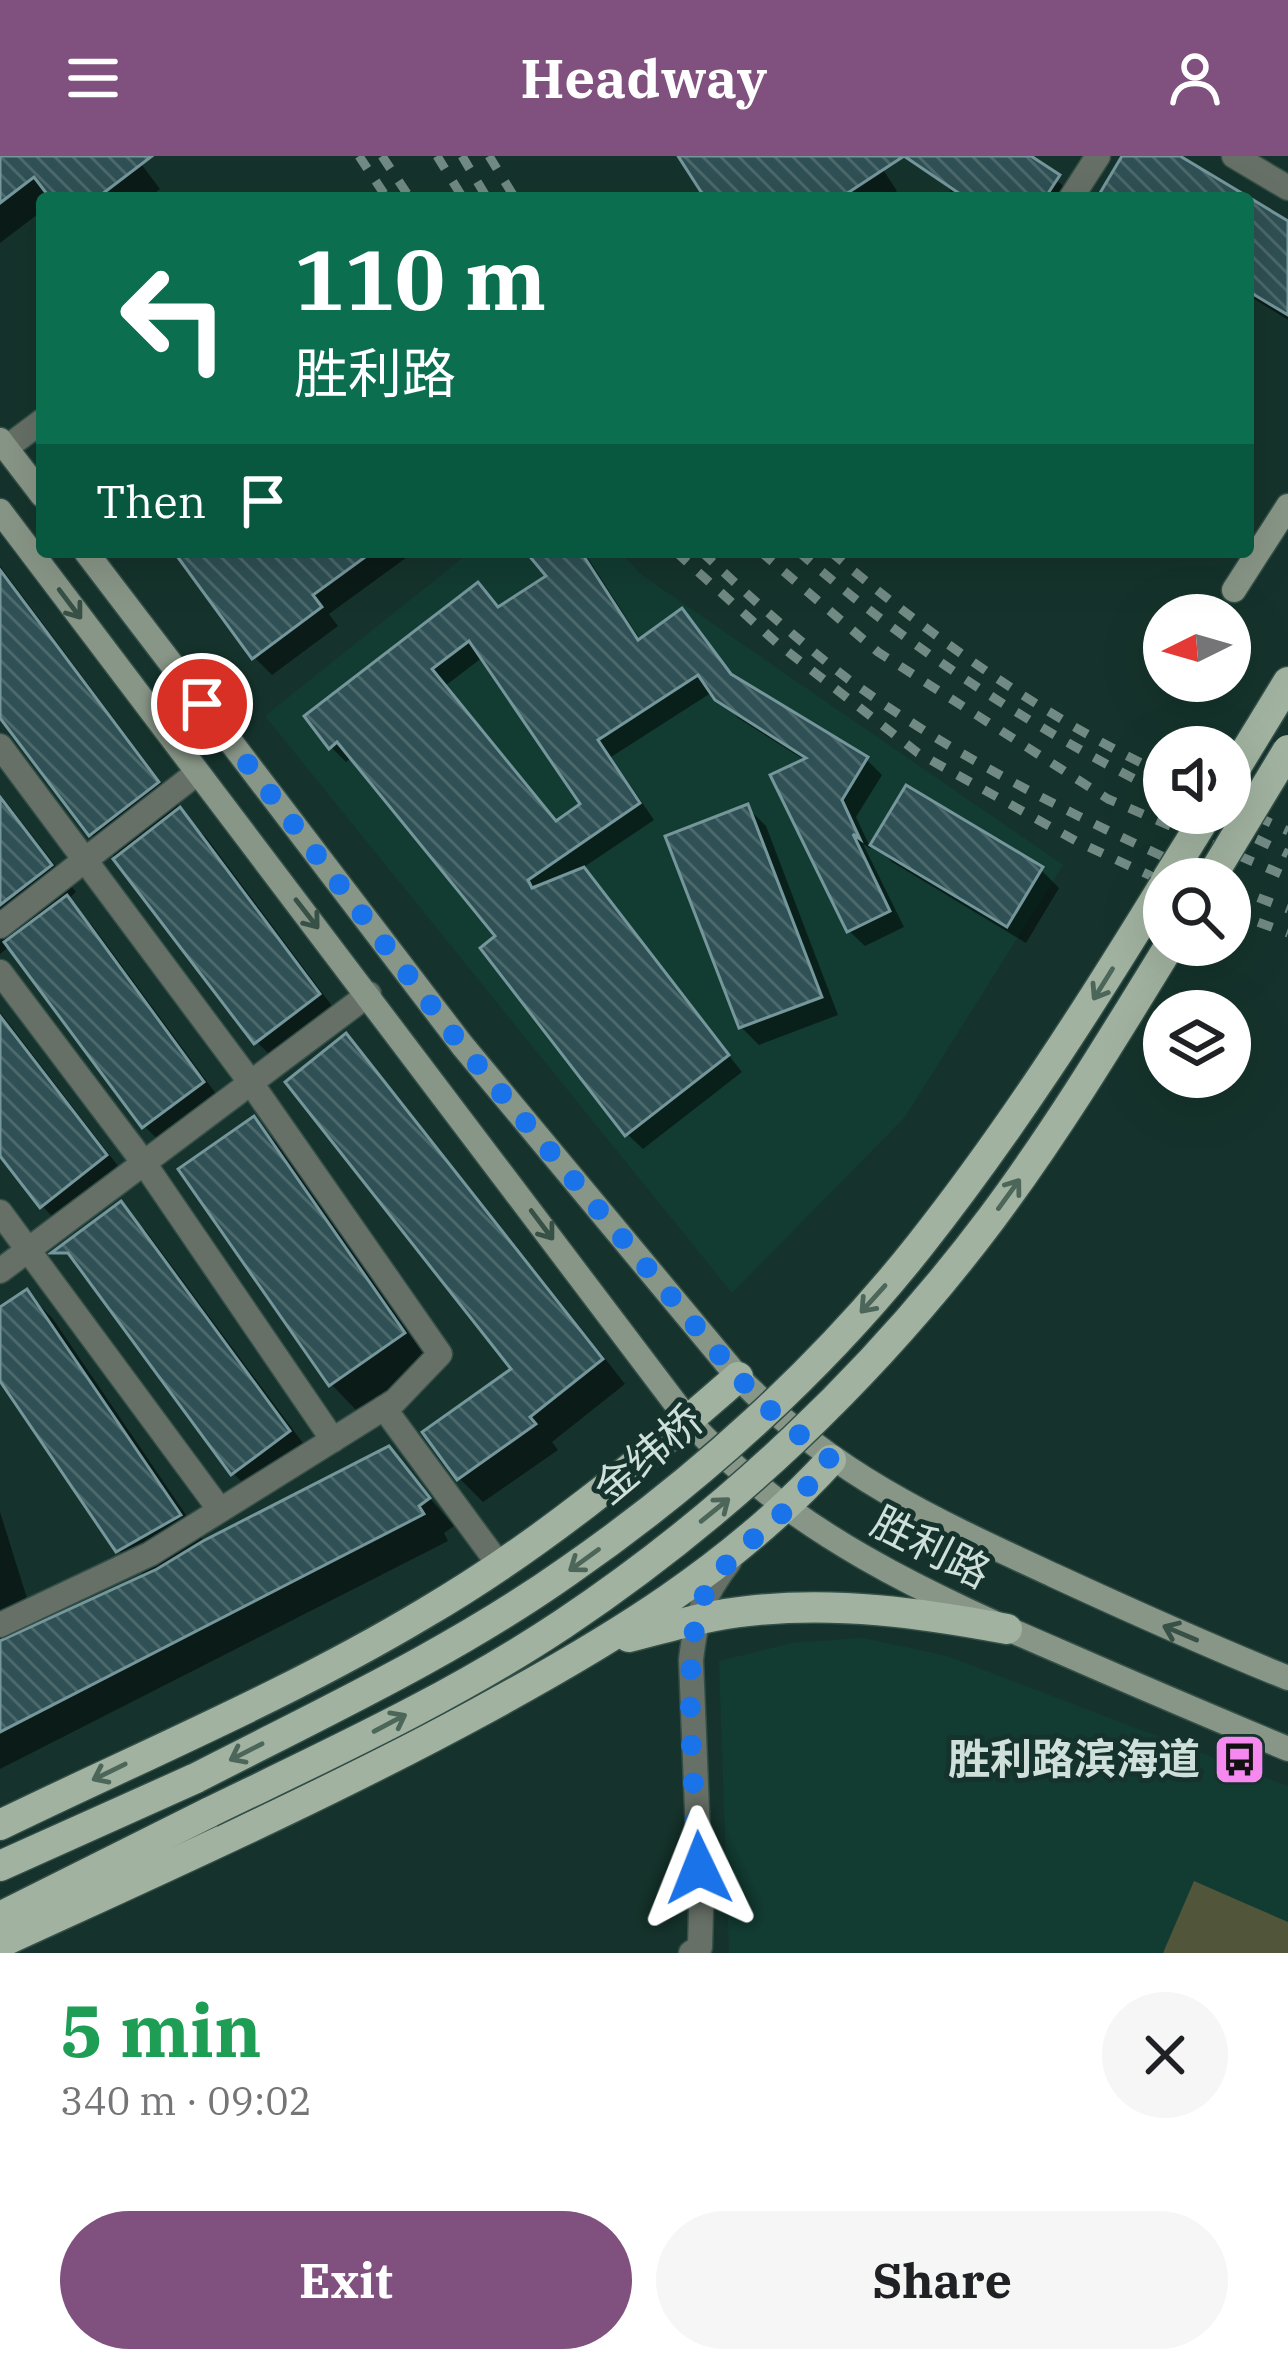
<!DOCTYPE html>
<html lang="en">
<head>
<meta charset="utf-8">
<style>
  body { margin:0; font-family:"IBM Plex Serif","Noto Sans SC",serif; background:#f6f6f6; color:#202124; height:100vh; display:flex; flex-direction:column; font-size:45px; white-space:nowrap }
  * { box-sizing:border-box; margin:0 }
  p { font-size:39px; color:#757577 }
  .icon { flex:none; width:66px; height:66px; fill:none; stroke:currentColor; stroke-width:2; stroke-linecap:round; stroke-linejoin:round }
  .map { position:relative; height:1797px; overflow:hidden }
  .sheet { display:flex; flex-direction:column; background:#fff; flex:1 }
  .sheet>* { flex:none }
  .guide { position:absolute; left:36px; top:36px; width:1218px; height:366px; border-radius:12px; box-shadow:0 12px 48px #0002; background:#0b6e4f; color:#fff; overflow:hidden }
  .needle { width:78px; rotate:265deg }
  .controls { position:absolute; left:1143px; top:438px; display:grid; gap:24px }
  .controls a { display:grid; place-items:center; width:108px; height:108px; border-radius:50%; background:#fff; box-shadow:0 12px 48px #0002; font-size:60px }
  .pin { position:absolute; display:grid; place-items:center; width:102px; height:102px; color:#fff; margin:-51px; border:6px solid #fff; border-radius:50%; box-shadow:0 3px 12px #0007 }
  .me { position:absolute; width:132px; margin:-66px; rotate:358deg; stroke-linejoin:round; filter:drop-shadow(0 0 9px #0008) }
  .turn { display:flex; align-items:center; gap:42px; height:252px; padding:0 60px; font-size:54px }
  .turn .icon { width:156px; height:156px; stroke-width:2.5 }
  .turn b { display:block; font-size:84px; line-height:102px }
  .then { display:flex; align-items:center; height:114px; padding:0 60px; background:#0003; gap:24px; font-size:45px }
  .round { display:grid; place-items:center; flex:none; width:126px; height:126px; border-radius:63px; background:#f6f6f6 }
  .summary { display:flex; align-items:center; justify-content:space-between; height:204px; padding:0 60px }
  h1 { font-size:72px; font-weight:700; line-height:90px; color:#1e9e55 }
  .button { display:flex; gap:24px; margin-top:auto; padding:24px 60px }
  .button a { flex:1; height:138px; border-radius:72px; background:#80507f; color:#fff; font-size:48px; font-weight:700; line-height:138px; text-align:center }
  .button a+a { background:#f6f6f6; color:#202124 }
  header { display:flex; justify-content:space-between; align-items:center; height:156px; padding:0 60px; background:#80507f; color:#fff; font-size:54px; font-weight:700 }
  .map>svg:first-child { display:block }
  .built { fill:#123c32 }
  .park { fill:#51553a }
  .shadow { fill:#0007; fill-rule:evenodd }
  .building { fill:url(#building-back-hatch); stroke:#75979c; stroke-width:3; fill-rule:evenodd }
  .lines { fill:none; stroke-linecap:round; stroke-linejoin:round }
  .street-casing { stroke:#334f48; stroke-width:27 }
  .secondary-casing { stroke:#334f48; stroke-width:27 }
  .primary-casing { stroke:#334f48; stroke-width:33 }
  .street { stroke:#677067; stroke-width:24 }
  .secondary { stroke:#889687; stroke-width:24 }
  .primary { stroke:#a1b3a0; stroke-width:30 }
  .rail { stroke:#728a84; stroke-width:9; stroke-dasharray:15 15; stroke-linecap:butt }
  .primary-bridge-casing { stroke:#334f48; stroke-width:33; stroke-linecap:butt }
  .primary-bridge { stroke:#a1b3a0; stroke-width:30 }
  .oneway { stroke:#385147 }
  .oneway2 { stroke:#4d665a }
  .route { stroke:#1a73e8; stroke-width:21; stroke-dasharray:0 37.8 }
  .labels { text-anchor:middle; stroke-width:10; stroke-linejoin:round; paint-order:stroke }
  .street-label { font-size:42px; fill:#cfe0db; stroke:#15332c }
  .poi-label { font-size:42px; font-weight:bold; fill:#cfe0db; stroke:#15332c; text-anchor:end }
</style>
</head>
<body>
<header><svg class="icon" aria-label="menu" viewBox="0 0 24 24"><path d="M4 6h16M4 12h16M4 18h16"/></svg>Headway<svg class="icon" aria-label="person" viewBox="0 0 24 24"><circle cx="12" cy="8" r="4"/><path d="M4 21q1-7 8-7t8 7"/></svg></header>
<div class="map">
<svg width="1288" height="1797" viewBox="0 0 1288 1797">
  <defs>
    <pattern id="building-back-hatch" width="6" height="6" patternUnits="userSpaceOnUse" patternTransform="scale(3)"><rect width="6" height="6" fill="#2f5054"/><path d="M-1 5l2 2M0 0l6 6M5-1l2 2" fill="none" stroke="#4c696c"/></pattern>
  </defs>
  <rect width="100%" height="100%" fill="#15332c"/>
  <g class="built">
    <path d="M470,396h150l22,23 421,290 -158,252 -173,176 -467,-577z"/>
    <path d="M863,1482l84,18 341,130v167h-559l-10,-292 73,-18z"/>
  </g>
  <path class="park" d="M1194,1725l94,41v31h-125z"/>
  <g class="shadow">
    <path d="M0,0h135l25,33 -11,9h-107v13l-42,32z"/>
    <path d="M682,0h192l23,35 -12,7h-176z"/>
    <path d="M905,0h120l50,39 -130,3 6,-8z"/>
    <path d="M1248,44l40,24v96l-40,-25z"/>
    <path d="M178,396h236l-85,62 9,12 -66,49 -18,-18z"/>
    <path d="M530,396h60l-4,3 55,86 41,-29 55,69 129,78 16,16 -26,42 15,32 -8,-5 41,83 -39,19 -16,-15 -43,-170 -68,-43 -24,-27 -103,66 43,63 -73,49 161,203 -99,77 -16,-15 -128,-198 -146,-179 -7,5 -15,-15 147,-161 22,23 50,-33zM483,501l101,147 -27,20 -112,-138z"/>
    <path d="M0,410l182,244 -2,2 26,25 138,185 -61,46 -26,-26 -139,-182 -27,-26 -91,-121z"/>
    <path d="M0,638l76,98 -9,8 25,25 136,185 -57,42 -27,-26 -133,-181 -11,9z"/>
    <path d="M747,651l19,19 72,189 -79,30 -18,-18z"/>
    <path d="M874,688l167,26 18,18 -33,55 -134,-81z"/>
    <path d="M0,856l131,171 -63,49 -26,-26 -42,-55z"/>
    <path d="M346,881l24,24 255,323 -73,58 6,8 -75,52 -24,-24 57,-109z"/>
    <path d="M253,964l27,26 149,215 -72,50 -26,-27 -149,-214z"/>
    <path d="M120,1049l26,26 168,227 -55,41 -26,-26z"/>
    <path d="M27,1136l26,27 152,224 183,-93 66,76 -10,7 4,8 -448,228v-257l36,115 110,-50 -28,-27 -118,-174v-65z"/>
  </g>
  <g class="building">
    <path d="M0,0h152l-55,42h-47l-16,-21 -34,26z"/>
    <path d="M678,0h353l29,19 -15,23h-79l-62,-42 -64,42h-135z"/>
    <path d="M1122,0h58l108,65v94l-40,-24v-93h-151z"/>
    <path d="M174,396h198l-59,43 9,12 -70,52z"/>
    <path d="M526,396h55l57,88 44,-32 49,66 137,83 -26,43 18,39 -7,-5 37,77 -43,21 -77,-157 36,-17 -91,-58 -17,-25 -100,65 42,63 -112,77 4,8 52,-21 145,188 -104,81 -145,-188 15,-12 -158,-194 -8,7 -25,-33 174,-134 20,25 48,-31zM469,485l111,163 -24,17 -124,-152z"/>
    <path d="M0,414l159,212 -70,54 -89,-118z"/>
    <path d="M906,629l137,82 -36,60 -137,-82z"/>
    <path d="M0,641l52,68 -52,40z"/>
    <path d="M748,648l74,193 -83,31 -74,-192z"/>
    <path d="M180,651l140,187 -66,50 -141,-185z"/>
    <path d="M67,739l137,187 -62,46 -138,-186z"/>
    <path d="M0,860l107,139 -67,53 -40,-52z"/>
    <path d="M346,877l257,326 -73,58 6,7 -79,56 -35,-48 89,-63 -226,-287z"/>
    <path d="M254,960l151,217 -76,53 -151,-217z"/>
    <path d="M121,1045l169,230 -59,44 -163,-222h-17z"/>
    <path d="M27,1133l154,226 -65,37 -116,-171v-74z"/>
    <path d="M389,1290l41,52 -11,8 5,8 -424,218v-91l157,-72 46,-28z"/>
  </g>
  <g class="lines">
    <defs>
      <g id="street">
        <path d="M1234,0l54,32"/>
        <path d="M1071,42l27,-42"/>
        <path d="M6,292l36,-27"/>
        <path d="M0,590l251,337 189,271 -45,47 -245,153 -150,71"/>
        <path d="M0,770l197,-153"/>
        <path d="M0,816l144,191 189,277"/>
        <path d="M0,1056l220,298"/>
        <path d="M0,1115l369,-277"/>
        <path d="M384,1252l116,158"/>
        <path d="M691,1797l9,-6 1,-37 -10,-250c5,-44 11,-63 38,-98"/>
      </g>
      <g id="secondary">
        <path d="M0,284l42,55"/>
        <path d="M0,355l688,909c103,113 242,176 380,235 73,32 146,63 220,94"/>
        <path d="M86,396l376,493 276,332c93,96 196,143 315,198 78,36 156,71 235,103"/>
        <path d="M1234,434l54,-84"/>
      </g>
      <g id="primary">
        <path d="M1230,621l58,-95"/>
        <path d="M629,1481c39,-10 79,-22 119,-26 88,-10 173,2 259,18"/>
        <path d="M0,1669c142,-69 290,-131 425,-212 113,-66 215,-150 313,-236"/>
        <path d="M0,1710l196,-88"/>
        <path d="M0,1761l210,-105"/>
        <path d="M0,1787c163,-75 327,-148 485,-234 127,-69 248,-142 346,-249"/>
      </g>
    </defs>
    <use href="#street" class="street-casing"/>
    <use href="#secondary" class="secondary-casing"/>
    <use href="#primary" class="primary-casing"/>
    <use href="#street" class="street"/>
    <use href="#secondary" class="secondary"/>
    <use href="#primary" class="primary"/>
    <g class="rail">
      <path d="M359,0l28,42"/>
      <path d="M382,0l28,42"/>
      <path d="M437,0l26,42"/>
      <path d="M462,0l25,42"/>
      <path d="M489,0l26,42"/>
      <path d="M676,396l102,92 140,109 158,88 88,41"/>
      <path d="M702,396c47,44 95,88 146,127 112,82 238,143 364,200"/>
      <path d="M761,396l117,100 230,147 180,78"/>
      <path d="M799,396c110,96 234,177 365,242"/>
      <path d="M831,396c100,85 214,166 333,222"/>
      <path d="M1230,648l58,27"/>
      <path d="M1202,657l86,41"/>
      <path d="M1230,731l58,22"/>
      <path d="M1230,756l58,21"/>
    </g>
    <defs>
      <g id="primary-bridge">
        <path d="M1167,723l41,-66"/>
        <path d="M1210,723l78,-129"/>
        <path d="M196,1622c126,-65 256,-125 372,-207 130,-90 254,-202 352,-326 90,-114 168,-236 244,-360"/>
        <path d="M210,1656c119,-58 242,-114 353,-188 163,-109 310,-248 428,-405 65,-87 122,-181 179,-274"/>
      </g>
    </defs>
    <use href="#primary-bridge" class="primary-bridge-casing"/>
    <use href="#primary-bridge" class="primary-bridge"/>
  </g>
  <defs><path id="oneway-shaft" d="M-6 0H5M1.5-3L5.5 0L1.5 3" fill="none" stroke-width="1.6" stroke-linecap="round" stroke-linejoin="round" transform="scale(3)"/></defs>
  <g class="oneway">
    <use href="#oneway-shaft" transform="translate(70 448) rotate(53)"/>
    <use href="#oneway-shaft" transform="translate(307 758) rotate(52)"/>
    <use href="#oneway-shaft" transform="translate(542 1069) rotate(53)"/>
    <use href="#oneway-shaft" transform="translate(1180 1477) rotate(-157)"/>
  </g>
  <g class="oneway2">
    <use href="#oneway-shaft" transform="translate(1103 828) rotate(122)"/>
    <use href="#oneway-shaft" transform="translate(1009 1038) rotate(-54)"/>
    <use href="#oneway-shaft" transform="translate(873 1143) rotate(132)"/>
    <use href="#oneway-shaft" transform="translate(715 1354) rotate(-39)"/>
    <use href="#oneway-shaft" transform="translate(584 1404) rotate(144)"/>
    <use href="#oneway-shaft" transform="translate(390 1567) rotate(-28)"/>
    <use href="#oneway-shaft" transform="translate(246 1596) rotate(153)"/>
    <use href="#oneway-shaft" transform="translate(109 1616) rotate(154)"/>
  </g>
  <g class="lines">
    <path class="route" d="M202,548l260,342 276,331 39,40 54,43c-14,16 -28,32 -43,48 -29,28 -63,50 -83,86 -27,49 -9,213 -6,274"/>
  </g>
  <defs>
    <symbol id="bus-square" viewBox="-11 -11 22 22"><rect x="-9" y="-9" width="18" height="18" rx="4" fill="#f589ef" stroke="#15332c"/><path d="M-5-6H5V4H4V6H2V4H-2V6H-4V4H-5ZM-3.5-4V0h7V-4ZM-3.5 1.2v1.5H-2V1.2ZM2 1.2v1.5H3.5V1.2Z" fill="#111"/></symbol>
  </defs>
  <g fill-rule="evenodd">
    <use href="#bus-square" x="1210" y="1574" width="59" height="59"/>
  </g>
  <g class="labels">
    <g class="street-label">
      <text transform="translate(648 1298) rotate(-40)" y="15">金纬桥</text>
      <text transform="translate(931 1391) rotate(27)" y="15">胜利路</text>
    </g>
    <g class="poi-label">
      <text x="1200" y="1618">胜利路滨海道</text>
    </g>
  </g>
</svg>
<div class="controls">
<a><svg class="needle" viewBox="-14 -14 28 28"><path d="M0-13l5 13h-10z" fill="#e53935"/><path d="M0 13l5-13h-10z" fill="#757577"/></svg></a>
<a><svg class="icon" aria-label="sound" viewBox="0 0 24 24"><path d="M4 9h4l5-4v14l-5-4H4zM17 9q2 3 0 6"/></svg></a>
<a><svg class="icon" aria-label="search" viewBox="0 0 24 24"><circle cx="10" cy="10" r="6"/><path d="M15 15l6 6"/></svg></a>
<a><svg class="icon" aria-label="layers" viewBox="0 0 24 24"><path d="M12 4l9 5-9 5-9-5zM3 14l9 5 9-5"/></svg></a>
</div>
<div class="pin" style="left:202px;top:548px;background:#d93025"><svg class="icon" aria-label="arrive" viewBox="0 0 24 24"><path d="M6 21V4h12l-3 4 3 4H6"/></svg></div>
<svg class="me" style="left:699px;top:1712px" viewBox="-20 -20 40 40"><path d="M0-17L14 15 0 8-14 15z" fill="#1a73e8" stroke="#fff" stroke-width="4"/></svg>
<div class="guide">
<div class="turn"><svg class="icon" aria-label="left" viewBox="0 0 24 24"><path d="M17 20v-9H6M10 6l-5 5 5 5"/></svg><div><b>110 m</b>胜利路</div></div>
<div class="then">Then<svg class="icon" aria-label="arrive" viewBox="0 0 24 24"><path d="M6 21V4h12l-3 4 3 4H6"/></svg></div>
</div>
</div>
<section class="sheet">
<div class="summary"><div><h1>5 min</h1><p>340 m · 09:02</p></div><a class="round"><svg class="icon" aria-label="close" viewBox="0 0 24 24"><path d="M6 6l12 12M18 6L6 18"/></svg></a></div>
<div class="button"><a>Exit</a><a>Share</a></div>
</section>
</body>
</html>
